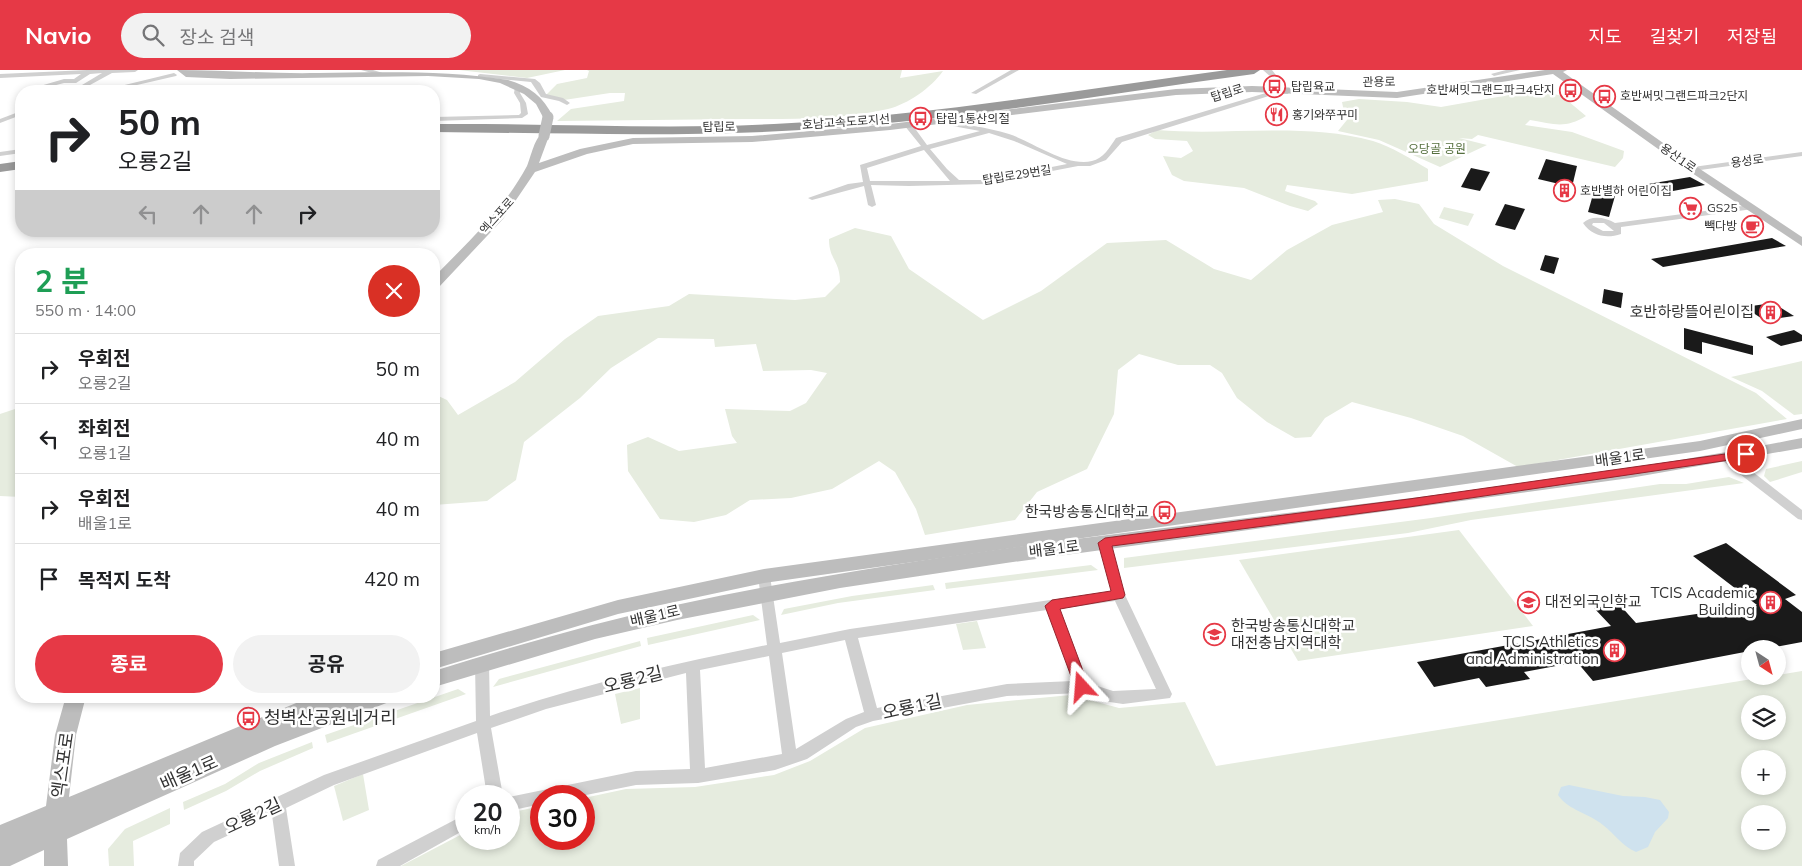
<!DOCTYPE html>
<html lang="ko">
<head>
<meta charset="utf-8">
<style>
  body { margin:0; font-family:Mulish,"Noto Sans KR",sans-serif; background:#f2f2f2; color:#202124; height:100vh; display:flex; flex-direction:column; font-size:19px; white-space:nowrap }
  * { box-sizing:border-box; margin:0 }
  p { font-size:16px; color:#757577 }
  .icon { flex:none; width:28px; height:28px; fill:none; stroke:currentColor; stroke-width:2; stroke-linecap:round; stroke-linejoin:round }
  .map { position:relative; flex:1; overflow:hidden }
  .panel { position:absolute; left:15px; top:178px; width:425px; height:455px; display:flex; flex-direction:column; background:#fff; border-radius:20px; box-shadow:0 2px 8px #0003 }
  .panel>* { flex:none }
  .guide { position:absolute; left:15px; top:15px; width:425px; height:152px; border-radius:20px; box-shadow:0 2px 8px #0003; background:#fff; color:#202124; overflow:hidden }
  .needle { width:32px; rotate:144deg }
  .fabs { position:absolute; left:1741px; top:570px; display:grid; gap:10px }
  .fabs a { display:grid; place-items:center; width:45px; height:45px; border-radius:50%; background:#fff; box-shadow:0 2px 8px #0003; font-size:25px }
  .speed { position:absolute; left:455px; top:715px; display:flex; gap:10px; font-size:25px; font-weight:700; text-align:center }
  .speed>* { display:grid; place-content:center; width:65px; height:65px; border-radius:50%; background:#fff; box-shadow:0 2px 8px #0003; line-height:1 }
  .speed small { font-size:12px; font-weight:400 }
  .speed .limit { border:8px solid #d22; background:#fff; color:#111 }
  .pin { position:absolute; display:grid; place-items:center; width:42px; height:42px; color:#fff; margin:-21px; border:2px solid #fff; border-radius:50%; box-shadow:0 1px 5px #0007 }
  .me { position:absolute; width:55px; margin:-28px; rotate:341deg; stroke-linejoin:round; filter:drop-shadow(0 0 4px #0008) }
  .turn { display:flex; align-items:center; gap:18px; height:105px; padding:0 20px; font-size:22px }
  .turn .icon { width:65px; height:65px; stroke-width:2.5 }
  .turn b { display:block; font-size:35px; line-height:42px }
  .lanes { display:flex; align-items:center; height:48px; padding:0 20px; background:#0003; justify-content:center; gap:25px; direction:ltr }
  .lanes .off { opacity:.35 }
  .round { display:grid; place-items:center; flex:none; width:52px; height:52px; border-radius:26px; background:#f2f2f2 }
  .overview { display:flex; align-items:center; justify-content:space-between; height:85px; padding:0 20px }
  h1 { font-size:30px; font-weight:700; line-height:38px; color:#1e9e55 }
  .primary-button { display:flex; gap:10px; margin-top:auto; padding:10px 20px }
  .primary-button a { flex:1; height:58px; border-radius:30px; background:#e63946; color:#fff; font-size:20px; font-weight:700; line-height:58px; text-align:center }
  .primary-button a+a { background:#f2f2f2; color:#202124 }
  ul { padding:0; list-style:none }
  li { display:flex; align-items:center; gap:15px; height:70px; padding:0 20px; border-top:1px solid #e0e0e0 }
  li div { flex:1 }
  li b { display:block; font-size:19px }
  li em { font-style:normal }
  header { display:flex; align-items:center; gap:30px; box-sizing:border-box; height:70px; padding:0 25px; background:#e63946; color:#fff }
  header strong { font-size:24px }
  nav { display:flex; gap:28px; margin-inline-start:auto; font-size:18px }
  .search { width:350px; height:45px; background:#f2f2f2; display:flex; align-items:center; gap:12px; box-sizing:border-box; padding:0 18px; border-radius:28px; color:#757577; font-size:19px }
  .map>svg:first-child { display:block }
  .green { fill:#e6ecdf; fill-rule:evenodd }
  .water { fill:#cfe2ee }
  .building { fill:#1a1a1a }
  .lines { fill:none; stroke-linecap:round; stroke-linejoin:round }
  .minor { fill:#d0d0d0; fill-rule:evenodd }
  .tertiary { fill:#d0d0d0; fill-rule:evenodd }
  .secondary { fill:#bdbdbd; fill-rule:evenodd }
  .motorway { fill:#9a9a9a; fill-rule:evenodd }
  .secondary-bridge { stroke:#bdbdbd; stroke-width:11 }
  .route { fill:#e63946; stroke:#96252e }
  .labels { text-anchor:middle; stroke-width:5; stroke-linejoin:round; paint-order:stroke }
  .far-street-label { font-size:12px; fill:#333; stroke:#fff }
  .far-poi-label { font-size:12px; fill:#333; stroke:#fff; text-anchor:start }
  .far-park-label { font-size:12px; fill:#56703f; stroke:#fff }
  .poi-label { font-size:15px; fill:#333; stroke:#fff; text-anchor:end }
  .street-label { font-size:15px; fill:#333; stroke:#fff }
  .near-street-label { font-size:18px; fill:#333; stroke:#fff }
  .near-poi-label { font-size:18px; fill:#333; stroke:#fff; text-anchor:start }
</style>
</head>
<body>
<header>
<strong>Navio</strong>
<div class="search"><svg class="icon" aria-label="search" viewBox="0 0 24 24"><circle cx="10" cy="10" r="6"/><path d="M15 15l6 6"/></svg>장소 검색</div>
<nav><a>지도</a><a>길찾기</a><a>저장됨</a></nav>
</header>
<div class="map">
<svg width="1802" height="796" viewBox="0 0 1802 796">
  <rect width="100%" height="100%" fill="#fff"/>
  <g class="green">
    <path d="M459,0h106l-38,8z"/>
    <path d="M587,0h315l-2,8 43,-7c-12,17 -35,33 -55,38 -47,11 -97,10 -144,10 -63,1 -125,1 -187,2l14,-12 53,-8 1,-8h-15l-46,7 -19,-4 12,-12 30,-6 2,-7z"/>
    <path d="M1538,20l24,6 24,20c-21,13 -32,8 -56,4l-5,5 47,7 52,19 -1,7 -8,9 -137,-32 -6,4 -13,-1 28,7 -47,22 -61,-27 -41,-9 13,-16 9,1 -16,-4 -2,-10 17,-3 48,3 34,5z"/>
    <path d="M1157,60c72,6 146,-8 216,11 19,6 38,18 55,28v12l-76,13 -65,-9 -2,6 30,10 3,3 -10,7 -18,-5 -46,-18 -60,-7 -12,-6 -9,-19 18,2 12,-7 -6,-10 -32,-2 -7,-4z"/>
    <path d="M1395,129l24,5 15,20 69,42 253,127 31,26 -269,48 -55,-31 -52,-18 -59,-16 -27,16 -14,19 -16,1 -28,-16 -30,-24 -15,-25 -12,-8h-32l-39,-11 -21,16 -4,44 -27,55 -50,23 -22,28 -90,15 -9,-26 -21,-37 -16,-11 -47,28 -41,9 -41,2 -24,15 -32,7 -34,-3 -32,-48 -1,-26 21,-8 31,14 58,-8 -5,-7 -7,-27 65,2 16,-8 21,-30 -16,-3 -48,1 -7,-27 -41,3 -1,-8 -56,-1 -47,30 -31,30 -56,44 -8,38 -29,21 -53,4v-111l13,6 11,15 57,-33 50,-43 33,-23 71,-10 20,-12 106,6 30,-3 15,-15c0,-22 -11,-22 -11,-43l26,-11 36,8 18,33 74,51 58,-29 66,-48 59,-3 48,29 37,11 36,-30 45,-25 51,-13 -5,-12z"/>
    <path d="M1444,137l30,7 -6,12 -29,-8z"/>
    <path d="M1802,291v53l-8,1 -32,-24 -31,-14z"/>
    <path d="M21,337v90l-21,-1v-82z"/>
    <path d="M1802,391v11l-32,10 -6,-6 2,-7z"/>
    <path d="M1729,407l15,6 -273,37 -63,13 -284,35v-10l307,-40 229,-34h26z"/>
    <path d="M1459,460l74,96 -235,35 -59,-101z"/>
    <path d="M1091,495l7,5 -152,19 -1,-6z"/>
    <path d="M933,515l2,5 -97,13 -57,12 3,-6 68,-13z"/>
    <path d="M753,545l7,5 -112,25 -1,-7z"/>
    <path d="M977,551l9,27 -23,2 -7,-26z"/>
    <path d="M640,571l1,5 -148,41 6,-8z"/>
    <path d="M1802,601v195h-1401l65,-34v7h43v-26l32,-7v33h43v-41l42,-9 69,-2 79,-12 36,-14 55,-33 102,-23 104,-10 48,13 66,-6 31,64zM1750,634h28v27h-28zM1750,689h28v27h-28zM1750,744h28v27h-28z"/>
    <path d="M640,618v31l-19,5 -6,-30z"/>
    <path d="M458,619l8,5 -139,49 -2,-8z"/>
    <path d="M312,672l1,6 -53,23 -34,20 -42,19 -1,-8 42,-18 34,-21z"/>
    <path d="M363,704l6,36 -26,11 -9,-35z"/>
    <path d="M170,738v16l-37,17 1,25h-25l-1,-17 17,-20z"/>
  </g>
  <path class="water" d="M1569,715l54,11 22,1 15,3 9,12 -1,6 -13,14 -7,15 -12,5c-14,-6 -21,-18 -33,-27 -14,-12 -34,-14 -45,-30l3,-8z"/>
  <g class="building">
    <path d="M1546,89l31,7 -5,21 -34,-8z"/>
    <path d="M1471,98l19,4 -10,19 -19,-4z"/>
    <path d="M1690,107l15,8 -48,9 -15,-9z"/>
    <path d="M1594,121l21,5 -6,21 -21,-5z"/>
    <path d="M1505,134l20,5 -10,21 -20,-5z"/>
    <path d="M1772,168l14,8 -123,21 -12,-8z"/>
    <path d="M1545,185l14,3 -5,16 -14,-4z"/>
    <path d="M1604,219l19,4 -2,15 -19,-5z"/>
    <path d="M1773,233l21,13 -30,4 -20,-13z"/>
    <path d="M1684,258l69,18v9l-51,-13v12l-18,-5z"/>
    <path d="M1794,260l8,5v6l-21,5 -15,-9z"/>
    <path d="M1726,473l70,52 -11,4 17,13v30l-38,7h-14v2l-157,30 -16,-19 -53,10 6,7 -44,8 -7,-9 -45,9 -17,-25 194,-36 -17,-18 25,-4 17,19 121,-18 -64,-49z"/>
  </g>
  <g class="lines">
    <g class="minor">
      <path d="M87,0h51l-3,2 -23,1 -33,18h-7l30,-18 -12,1 -14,9h-12l-31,8h-10l41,-12h10l7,-5 -81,4v-4z"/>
      <path d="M361,0h12l13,4 -3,2z"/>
      <path d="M1011,0h8l-43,24 -5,-1z"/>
      <path d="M1506,0h14l-26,6 -3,-2z"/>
      <path d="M174,3l3,2 -1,1 -65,15h-11z"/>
      <path d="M480,4l55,5 5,4 6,11 17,4 7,5 -3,2 -8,-4 -18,-4 -10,-15 -53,-5v-2z"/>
      <path d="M518,15l3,2 -1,6 6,10 2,11 -6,4 -88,3v-4l85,-2 2,-2 -1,-10 -6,-10 1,-6z"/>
      <path d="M1285,20l2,1v2l-15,2 -150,47 -16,18 -16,6h-12l-93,18 -76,2 -38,-1 5,20 -4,2 -4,-2 -4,-19 -52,14 -4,-2 40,-14 15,-2 -3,-17 61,-19 -17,-21 4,-2h3l16,22 53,-14 -44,-8v-2l2,-1c24,4 48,7 71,14 24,8 57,33 83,27 11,-2 18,-14 24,-23l153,-46zM989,63l25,8 53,23 -82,16h-26l-12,-11 -17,-20zM924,80l26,31h-80l-3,-13z"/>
      <path d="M21,41v4l-21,8v-4z"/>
      <path d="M21,79v4l-21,3v-4z"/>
      <path d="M1802,82v4l-109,15 -4,-2 4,-2z"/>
      <path d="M1750,135l4,2 -1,2 -132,18v7c-15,5 -29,2 -38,-11 8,-8 22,-6 32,0zM1593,153h11l10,8h-11l-11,-6z"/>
      <path d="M1727,384l4,1 71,55v10l-4,-1 -75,-58 -2,-3z"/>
      <path d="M1105,469l4,1 2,3 14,52 47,99 -2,4 -47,6 -20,-3 -22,-8 -74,3 -134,25 -17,6 -49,32 -32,11 -77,13 -62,2 -55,11h-40v8l-32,7v-14l127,-26 54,-2 -4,-96 -140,36 -55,19 12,68h-16l-10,-63 -143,52 -48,23 9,58h-16l-7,-51 -58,27 -20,19v5h-16l2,-13 22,-21 122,-57 152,-54 -1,-58 2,-4 5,-2 5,2 2,4 1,53c90,-31 184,-52 277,-71l-9,-69 2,-3h8l2,3 10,67 70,-14 262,-38 -13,-48 2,-3zM1115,531l41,88 -43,2 -25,-8 -28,-74zM1047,540l26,71 -66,3 -130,24 -19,-70zM845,570l19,72 -18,7 -50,30 -14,-96zM769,586l13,98 -77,14 -5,-98z"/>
      <path d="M466,744v15l-66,37h-24l2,-6z"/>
    </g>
    <path class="tertiary" d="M1263,0h9l17,22 -1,2h-6l-9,-15z"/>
    <g class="secondary">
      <path d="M177,0c46,0 94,4 141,3 61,-1 130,-3 190,7 21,6 36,17 45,37l-9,2 -8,-15 -12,-10 -24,-11 -21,-4 -51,-3 -198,3 -44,-2z"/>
      <path d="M1545,0h22l-4,2 134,95 105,70v9l-113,-75 -136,-97 -156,24 -145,-6 -76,3 -286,35 -138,12 -119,2 -46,10 -52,18 -32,47 -64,68 -5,1v-11c34,-35 70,-68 93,-111 4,-9 8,-31 17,-33l5,3 -10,27 41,-14 53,-11 119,-2 138,-12 286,-35 76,-3 145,6z"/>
      <path d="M1802,349v10l-102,22 -936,132 -146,31 -184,55v-16l184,-53 146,-31 936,-128z"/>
      <path d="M1802,368v10l-172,30 -624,85 -166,25 -163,32 -82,19 -161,48v-16c80,-25 160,-48 242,-66 371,-80 754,-94 1126,-167z"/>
      <path d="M66,626h20l-10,39 -7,62 244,-101h33l-3,6 15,-6h34l-3,6 -114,44 -208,93 1,27h-24v-16l-34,16h-10v-19l10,-4 -10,4v-22l46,-19 9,-71z"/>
    </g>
    <g class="motorway">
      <path d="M1227,0h33l-6,4c-141,19 -281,44 -423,54 -132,10 -265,5 -397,4v-8c113,-1 227,6 340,0 152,-8 303,-34 453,-54z"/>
      <path d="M21,91v8l-21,3v-8z"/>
    </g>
    <path class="secondary-bridge" d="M544,66l4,-19"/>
  </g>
  <path class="route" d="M1746,381l6,3 -2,3 -341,50 -297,39 13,49 -2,3 -63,11 29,78 -2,4h-10l-2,-4 -30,-81 7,-6 59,-9 -13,-48 7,-5 304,-39z"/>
  <defs>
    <symbol id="bus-ring" viewBox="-11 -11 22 22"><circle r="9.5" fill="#fff" stroke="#e63946" stroke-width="1.5"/><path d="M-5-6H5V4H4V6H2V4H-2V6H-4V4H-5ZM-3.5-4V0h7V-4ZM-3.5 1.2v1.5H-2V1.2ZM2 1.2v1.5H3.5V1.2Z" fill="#e63946"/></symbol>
    <symbol id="restaurant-ring" viewBox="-11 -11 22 22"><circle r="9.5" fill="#fff" stroke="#e63946" stroke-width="1.5"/><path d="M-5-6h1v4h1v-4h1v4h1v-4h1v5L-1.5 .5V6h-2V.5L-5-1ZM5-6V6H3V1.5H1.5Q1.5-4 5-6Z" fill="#e63946"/></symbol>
    <symbol id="building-ring" viewBox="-11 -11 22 22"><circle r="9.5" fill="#fff" stroke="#e63946" stroke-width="1.5"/><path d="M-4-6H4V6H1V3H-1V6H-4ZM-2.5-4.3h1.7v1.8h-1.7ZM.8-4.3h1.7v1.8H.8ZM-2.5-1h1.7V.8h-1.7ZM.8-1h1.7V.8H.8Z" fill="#e63946"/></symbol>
    <symbol id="supermarket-ring" viewBox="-11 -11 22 22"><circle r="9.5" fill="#fff" stroke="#e63946" stroke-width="1.5"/><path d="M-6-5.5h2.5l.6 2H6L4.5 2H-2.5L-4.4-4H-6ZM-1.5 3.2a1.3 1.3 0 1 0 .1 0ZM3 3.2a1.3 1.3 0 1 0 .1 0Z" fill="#e63946"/></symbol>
    <symbol id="cafe-ring" viewBox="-11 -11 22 22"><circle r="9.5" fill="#fff" stroke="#e63946" stroke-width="1.5"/><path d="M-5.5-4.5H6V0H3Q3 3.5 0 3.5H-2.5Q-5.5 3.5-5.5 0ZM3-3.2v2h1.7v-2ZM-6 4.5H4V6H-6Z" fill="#e63946"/></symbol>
    <symbol id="school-ring" viewBox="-11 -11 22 22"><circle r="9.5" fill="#fff" stroke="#e63946" stroke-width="1.5"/><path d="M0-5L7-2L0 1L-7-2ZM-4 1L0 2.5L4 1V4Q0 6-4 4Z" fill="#e63946"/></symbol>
  </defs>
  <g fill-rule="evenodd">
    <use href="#bus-ring" x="1262" y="4" width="25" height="25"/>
    <use href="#bus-ring" x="1558" y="8" width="25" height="25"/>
    <use href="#bus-ring" x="1592" y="14" width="25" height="25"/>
    <use href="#restaurant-ring" x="1264" y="32" width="25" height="25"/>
    <use href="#bus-ring" x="908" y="36" width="25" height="25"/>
    <use href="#building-ring" x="1552" y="108" width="25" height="25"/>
    <use href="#supermarket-ring" x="1678" y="126" width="25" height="25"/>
    <use href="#cafe-ring" x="1740" y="144" width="25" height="25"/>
    <use href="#building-ring" x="1758" y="230" width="25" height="25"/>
    <use href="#bus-ring" x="1152" y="430" width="25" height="25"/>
    <use href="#school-ring" x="1516" y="520" width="25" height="25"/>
    <use href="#building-ring" x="1758" y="520" width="25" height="25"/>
    <use href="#school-ring" x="1202" y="552" width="25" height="25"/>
    <use href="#building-ring" x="1602" y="568" width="25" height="25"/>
    <use href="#bus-ring" x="236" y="636" width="25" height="25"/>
  </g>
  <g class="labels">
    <g class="far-street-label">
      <text transform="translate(1379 12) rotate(-1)" y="4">관용로</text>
      <text transform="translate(1227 23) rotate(-17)" y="4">탑립로</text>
      <text transform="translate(846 52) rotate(-4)" y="4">호남고속도로지선</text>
      <text transform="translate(719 57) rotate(-1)" y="4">탑립로</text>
      <text transform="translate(1678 88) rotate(35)" y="4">용산1로</text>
      <text transform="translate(1747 91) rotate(-8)" y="4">용성로</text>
      <text transform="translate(1017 105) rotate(-9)" y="4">탑립로29번길</text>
      <text transform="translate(497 146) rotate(-48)" y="4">엑스포로</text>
    </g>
    <g class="far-poi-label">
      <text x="1291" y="21">탑립육교</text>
      <text x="1555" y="24" text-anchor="end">호반써밋그랜드파크4단지</text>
      <text x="1620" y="30">호반써밋그랜드파크2단지</text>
      <text x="1292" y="49">홍기와쭈꾸미</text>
      <text x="936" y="53">탑립1통산의절</text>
      <text x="1580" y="125">호반별하 어린이집</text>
      <text x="1707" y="142">GS25</text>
      <text x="1737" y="160" text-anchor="end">빽다방</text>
    </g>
    <g class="far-park-label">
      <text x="1437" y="83">오당골 공원</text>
    </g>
    <g class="poi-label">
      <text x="1754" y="247">호반하랑뜰어린이집</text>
      <text x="1149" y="447">한국방송통신대학교</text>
      <text x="1755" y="528">TCIS Academic<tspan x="1755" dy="17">Building</tspan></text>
      <text x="1545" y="537" text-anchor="start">대전외국인학교</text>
      <text x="1231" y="561" text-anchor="start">한국방송통신대학교<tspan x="1231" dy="17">대전충남지역대학</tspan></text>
      <text x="1599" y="577">TCIS Athletics<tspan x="1599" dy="17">and Administration</tspan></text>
    </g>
    <g class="street-label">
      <text transform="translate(1620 388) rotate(-8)" y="5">배울1로</text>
      <text transform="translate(1054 479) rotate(-7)" y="5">배울1로</text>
      <text transform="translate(655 546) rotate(-13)" y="5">배울1로</text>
    </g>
    <g class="near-street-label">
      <text transform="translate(633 610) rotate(-14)" y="6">오룡2길</text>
      <text transform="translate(912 637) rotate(-12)" y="6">오룡1길</text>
      <text transform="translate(63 695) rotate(-82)" y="6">엑스포로</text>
      <text transform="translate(189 703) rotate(-24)" y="6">배울1로</text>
      <text transform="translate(253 746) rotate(-25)" y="6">오룡2길</text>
    </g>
    <g class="near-poi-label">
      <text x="264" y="654">청벽산공원네거리</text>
    </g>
  </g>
</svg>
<div class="fabs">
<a><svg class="needle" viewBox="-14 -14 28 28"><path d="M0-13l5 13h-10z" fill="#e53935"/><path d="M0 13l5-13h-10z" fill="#757577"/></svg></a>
<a><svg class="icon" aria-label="layers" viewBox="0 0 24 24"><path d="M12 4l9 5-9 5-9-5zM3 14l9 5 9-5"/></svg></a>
<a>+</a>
<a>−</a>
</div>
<div class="speed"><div>20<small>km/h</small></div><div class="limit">30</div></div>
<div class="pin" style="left:1746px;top:384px;background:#d93025"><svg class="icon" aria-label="arrive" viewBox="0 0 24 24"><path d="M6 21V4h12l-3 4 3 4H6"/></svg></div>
<svg class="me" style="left:1082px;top:617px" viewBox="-20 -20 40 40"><path d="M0-17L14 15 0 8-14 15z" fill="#e63946" stroke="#fff" stroke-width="4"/></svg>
<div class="guide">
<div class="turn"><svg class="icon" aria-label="right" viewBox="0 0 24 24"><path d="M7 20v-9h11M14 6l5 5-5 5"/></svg><div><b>50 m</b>오룡2길</div></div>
<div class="lanes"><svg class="icon off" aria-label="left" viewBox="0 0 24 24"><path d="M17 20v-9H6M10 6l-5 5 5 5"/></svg><svg class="icon off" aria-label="ahead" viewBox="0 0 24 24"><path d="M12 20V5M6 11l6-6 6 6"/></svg><svg class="icon off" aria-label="ahead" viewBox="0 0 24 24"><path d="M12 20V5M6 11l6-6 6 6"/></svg><svg class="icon" aria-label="right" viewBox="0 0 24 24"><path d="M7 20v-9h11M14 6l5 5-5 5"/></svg></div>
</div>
<section class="panel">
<div class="overview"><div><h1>2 분</h1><p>550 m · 14:00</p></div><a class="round" style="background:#d93025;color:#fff"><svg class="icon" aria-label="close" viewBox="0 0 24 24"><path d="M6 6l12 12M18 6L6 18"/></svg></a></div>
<ul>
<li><svg class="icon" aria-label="right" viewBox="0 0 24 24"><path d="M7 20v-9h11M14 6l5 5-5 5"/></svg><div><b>우회전</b><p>오룡2길</p></div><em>50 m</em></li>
<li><svg class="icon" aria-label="left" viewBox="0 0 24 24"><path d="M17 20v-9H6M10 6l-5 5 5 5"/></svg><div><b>좌회전</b><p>오룡1길</p></div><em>40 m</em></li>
<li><svg class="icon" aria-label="right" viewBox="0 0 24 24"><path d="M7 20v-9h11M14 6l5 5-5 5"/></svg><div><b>우회전</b><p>배울1로</p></div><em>40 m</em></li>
<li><svg class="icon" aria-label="arrive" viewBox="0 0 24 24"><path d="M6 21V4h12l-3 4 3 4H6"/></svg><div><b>목적지 도착</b></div><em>420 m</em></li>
</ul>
<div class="primary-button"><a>종료</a><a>공유</a></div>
</section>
</div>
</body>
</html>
